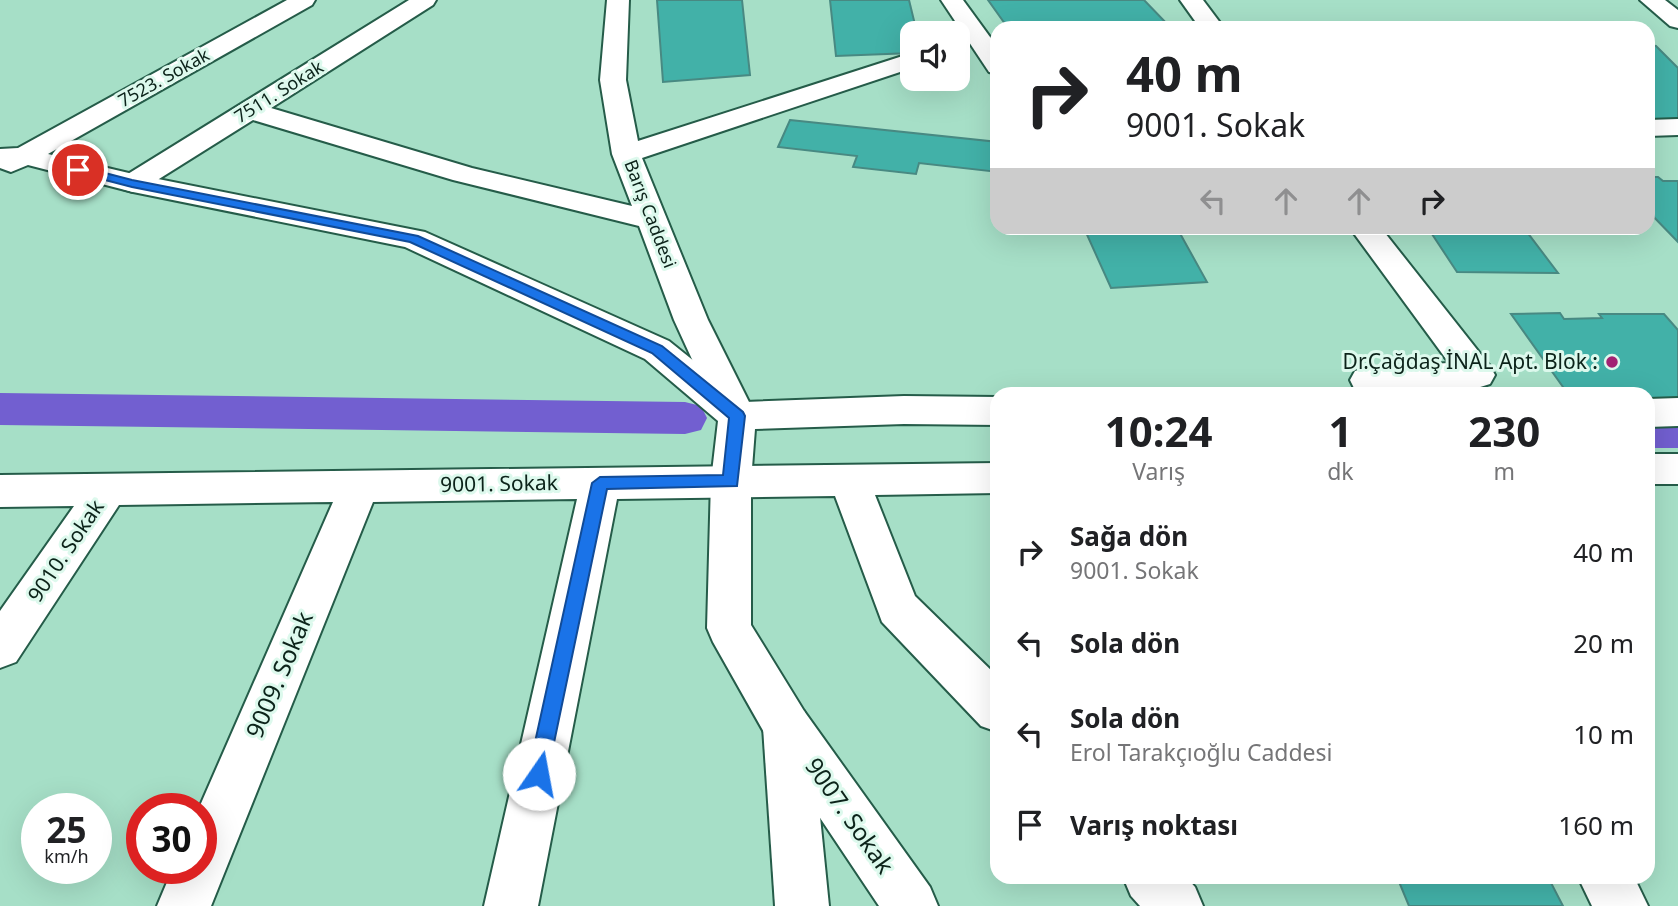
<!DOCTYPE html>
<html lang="tr">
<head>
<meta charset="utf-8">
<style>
  body { margin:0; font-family:"Noto Sans",sans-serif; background:#f6f6f6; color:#202124; height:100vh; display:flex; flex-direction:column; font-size:26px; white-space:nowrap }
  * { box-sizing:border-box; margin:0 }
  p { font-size:23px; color:#757577 }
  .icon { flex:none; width:38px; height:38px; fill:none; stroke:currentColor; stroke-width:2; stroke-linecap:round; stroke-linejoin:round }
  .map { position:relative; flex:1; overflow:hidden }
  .panel { position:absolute; left:990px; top:387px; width:665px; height:497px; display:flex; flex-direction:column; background:#fff; border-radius:21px; box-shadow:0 7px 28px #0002 }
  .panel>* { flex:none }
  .guide { position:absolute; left:990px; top:21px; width:665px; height:214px; border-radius:21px; box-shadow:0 7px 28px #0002; background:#fff; color:#202124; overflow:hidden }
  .controls { position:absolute; left:900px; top:21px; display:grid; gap:14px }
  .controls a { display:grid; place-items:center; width:70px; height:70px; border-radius:14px; background:#fff; box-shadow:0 7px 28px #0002; font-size:35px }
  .speed { position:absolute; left:21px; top:793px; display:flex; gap:14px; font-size:35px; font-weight:700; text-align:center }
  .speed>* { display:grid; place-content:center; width:91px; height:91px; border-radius:50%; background:#fff; box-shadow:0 7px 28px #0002; line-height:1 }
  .speed small { font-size:18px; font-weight:400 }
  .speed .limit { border:10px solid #d22; background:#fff; color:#111 }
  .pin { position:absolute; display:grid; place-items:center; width:60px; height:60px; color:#fff; margin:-30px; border:4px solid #fff; border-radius:50%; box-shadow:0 2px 7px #0007 }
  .me { position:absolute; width:77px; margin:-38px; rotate:12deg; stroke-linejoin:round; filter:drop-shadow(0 0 5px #0008) }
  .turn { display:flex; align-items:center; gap:24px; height:147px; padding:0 21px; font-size:32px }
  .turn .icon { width:91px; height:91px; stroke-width:2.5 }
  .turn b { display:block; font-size:49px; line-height:60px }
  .lanes { display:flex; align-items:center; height:66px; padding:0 21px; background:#0003; justify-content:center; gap:35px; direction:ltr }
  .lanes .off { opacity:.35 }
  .eta { display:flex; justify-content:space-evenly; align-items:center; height:119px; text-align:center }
  .eta b { font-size:42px; font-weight:700; line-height:49px }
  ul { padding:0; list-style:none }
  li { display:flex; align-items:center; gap:21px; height:91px; padding:0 21px }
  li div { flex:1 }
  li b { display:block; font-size:26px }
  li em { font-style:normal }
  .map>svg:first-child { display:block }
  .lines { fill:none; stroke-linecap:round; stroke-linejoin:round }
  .canal { fill:#725fd0; fill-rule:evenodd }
  .building { fill:#42b1a8; stroke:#488982; stroke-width:2 }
  .minor-casing { stroke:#255c49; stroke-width:4 }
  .tertiary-casing { stroke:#255c49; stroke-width:4 }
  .minor { fill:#fff; fill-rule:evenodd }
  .tertiary { fill:#fff; fill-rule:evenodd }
  .route { fill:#1a73e8; stroke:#114b97; stroke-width:2 }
  .poi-dot { fill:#a22273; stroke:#ddf9ed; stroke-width:2.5 }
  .labels { text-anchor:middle; stroke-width:6; stroke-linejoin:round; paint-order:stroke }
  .far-street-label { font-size:18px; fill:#0c231a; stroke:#ddf9ed }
  .poi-label { font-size:21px; fill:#0c231a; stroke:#ddf9ed; text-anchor:end }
  .street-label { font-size:21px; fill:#0c231a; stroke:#ddf9ed }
  .near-street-label { font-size:24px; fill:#0c231a; stroke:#ddf9ed }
</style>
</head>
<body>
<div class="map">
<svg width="1678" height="906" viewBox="0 0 1678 906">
  <rect width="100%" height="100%" fill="#a6dfc7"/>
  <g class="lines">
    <g class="canal">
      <path d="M0,393l685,9 16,4 6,12 -6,12 -16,4 -685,-9z"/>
      <rect x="1648" y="414" width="30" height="34"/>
    </g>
  </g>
  <g class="building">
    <path d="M657,0h85l8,75 -87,7z"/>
    <path d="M830,0h79l8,33h-5v20l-76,3z"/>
    <path d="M988,0h156l27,28h-163z"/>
    <path d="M1648,45l8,1 22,22v52l-30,-1z"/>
    <path d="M790,120l208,22v30l-79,-9 -3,11 -63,-7 4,-11 -79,-9z"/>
    <path d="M1648,177h10l5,4h15v61l-30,-31z"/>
    <path d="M1084,228h93l30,54 -96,6z"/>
    <path d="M1428,228h96l34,45 -101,-1z"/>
    <path d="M1560,313l4,6 38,-1 -3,-4h65l14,16v74h-30v-10h-80l-57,-80z"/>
    <path d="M1397,877h151l15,29h-154z"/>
  </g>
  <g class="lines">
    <defs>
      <g id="minor">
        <path d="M409,0h27l-3,5 -162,103 201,60 160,38 -20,-52 -12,-74 7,-80h22l-3,80 12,61 274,-88v15l-270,90 66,162 48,96 -6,10 -13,4 -13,-4 -6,-10 -44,-96 -35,-94 -186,-46 -200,-60 -110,69 -10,3 -10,-3 -5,-6 5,-6z"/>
        <path d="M941,0h22l35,48v26l-9,-2z"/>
        <path d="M1180,0h23l21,28h-24z"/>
        <path d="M1678,119v16l-30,1v-16z"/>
        <path d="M1350,228h31l109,138 5,9 -5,9 -13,4 -120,6 -7,-14 5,-9 13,-4 81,-4z"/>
        <rect x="1648" y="454" width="30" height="30"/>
        <path d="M998,463v30l-123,2 40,101 83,81v55l-17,-6 -99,-104 -47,-126 -218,3 -79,407h-54l93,-407 -204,3 -162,404h-54l16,-38h28v-60h-2l134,-306 -214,3 -103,157 -16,6v-57l74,-105 -74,1v-32z"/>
        <path d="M787,704l17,7 7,16 18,179h-54l-12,-179 7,-16z"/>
        <path d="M1123,877h63l9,10 8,19h-63l-9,-10z"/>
        <path d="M1578,877h56l14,29h-56z"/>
      </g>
      <g id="tertiary">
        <path d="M287,0h28l-3,5 -264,149 85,20 292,58 244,109 76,61 159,-6 94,1v28l-94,-1 -149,5 -4,52v144l53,86 126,176 8,19h-59l-109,-163 -57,-101 -6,-14 4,-147 7,-60 -73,-62 -240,-112 -272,-55 -105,-27 -17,7 -11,-4v-19l18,-1z"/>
        <path d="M1640,0h25l13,10v18l-8,-2z"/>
        <path d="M1678,398v28l-30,1v-28z"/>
      </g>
    </defs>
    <use href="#minor" class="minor-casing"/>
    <use href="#tertiary" class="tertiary-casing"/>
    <use href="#minor" class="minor"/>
    <use href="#tertiary" class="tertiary"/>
  </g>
  <path class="route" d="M78,166l54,14 286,56 244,110 81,66 2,4 -8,70 -130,3 -61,292 -7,3 -8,-3 -3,-7 64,-291 8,-6 123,-2 6,-57 -77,-65 -242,-111 -278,-55 -58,-15v-5z"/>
  <circle class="poi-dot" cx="1612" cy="362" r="7"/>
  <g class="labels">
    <g class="far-street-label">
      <text transform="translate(164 78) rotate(-29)" y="6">7523. Sokak</text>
      <text transform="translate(279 92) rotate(-32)" y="6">7511. Sokak</text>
      <text transform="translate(650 214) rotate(69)" y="6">Barış Caddesi</text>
    </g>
    <g class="poi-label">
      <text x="1598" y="369">Dr.Çağdaş İNAL Apt. Blok :</text>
    </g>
    <g class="street-label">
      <text transform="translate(499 484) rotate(-1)" y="7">9001. Sokak</text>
      <text transform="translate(66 551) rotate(-56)" y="7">9010. Sokak</text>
    </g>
    <g class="near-street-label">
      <text transform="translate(280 675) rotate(-67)" y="8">9009. Sokak</text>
      <text transform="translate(849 816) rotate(55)" y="8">9007. Sokak</text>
    </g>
  </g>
</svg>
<div class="controls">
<a><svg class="icon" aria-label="sound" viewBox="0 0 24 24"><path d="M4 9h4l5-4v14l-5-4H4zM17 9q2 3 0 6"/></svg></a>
</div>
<div class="speed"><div>25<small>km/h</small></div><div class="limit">30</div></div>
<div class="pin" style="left:78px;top:170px;background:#d93025"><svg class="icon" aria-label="arrive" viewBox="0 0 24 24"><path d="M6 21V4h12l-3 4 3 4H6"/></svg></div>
<svg class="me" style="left:539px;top:774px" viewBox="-20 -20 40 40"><circle r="19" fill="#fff"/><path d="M0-13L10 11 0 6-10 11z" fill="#1a73e8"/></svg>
<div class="guide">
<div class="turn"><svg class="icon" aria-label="right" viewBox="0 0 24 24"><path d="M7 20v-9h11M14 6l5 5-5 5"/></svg><div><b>40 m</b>9001. Sokak</div></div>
<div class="lanes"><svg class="icon off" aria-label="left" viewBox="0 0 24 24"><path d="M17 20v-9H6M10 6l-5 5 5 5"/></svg><svg class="icon off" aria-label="ahead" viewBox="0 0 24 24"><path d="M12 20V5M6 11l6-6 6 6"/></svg><svg class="icon off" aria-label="ahead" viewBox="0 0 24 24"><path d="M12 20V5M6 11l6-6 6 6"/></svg><svg class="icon" aria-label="right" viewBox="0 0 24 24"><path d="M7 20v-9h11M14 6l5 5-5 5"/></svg></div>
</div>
<section class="panel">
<div class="eta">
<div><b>10:24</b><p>Varış</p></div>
<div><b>1</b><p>dk</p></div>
<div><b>230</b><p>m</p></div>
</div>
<ul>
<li><svg class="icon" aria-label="right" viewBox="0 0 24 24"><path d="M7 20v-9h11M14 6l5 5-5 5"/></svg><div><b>Sağa dön</b><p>9001. Sokak</p></div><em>40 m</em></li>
<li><svg class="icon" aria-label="left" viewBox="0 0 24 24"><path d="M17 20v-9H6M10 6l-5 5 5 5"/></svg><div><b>Sola dön</b></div><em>20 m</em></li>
<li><svg class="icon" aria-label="left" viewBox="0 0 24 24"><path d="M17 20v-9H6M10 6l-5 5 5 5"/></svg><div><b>Sola dön</b><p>Erol Tarakçıoğlu Caddesi</p></div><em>10 m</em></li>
<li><svg class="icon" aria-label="arrive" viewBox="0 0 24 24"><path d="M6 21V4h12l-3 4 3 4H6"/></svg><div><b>Varış noktası</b></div><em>160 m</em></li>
</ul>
</section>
</div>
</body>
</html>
